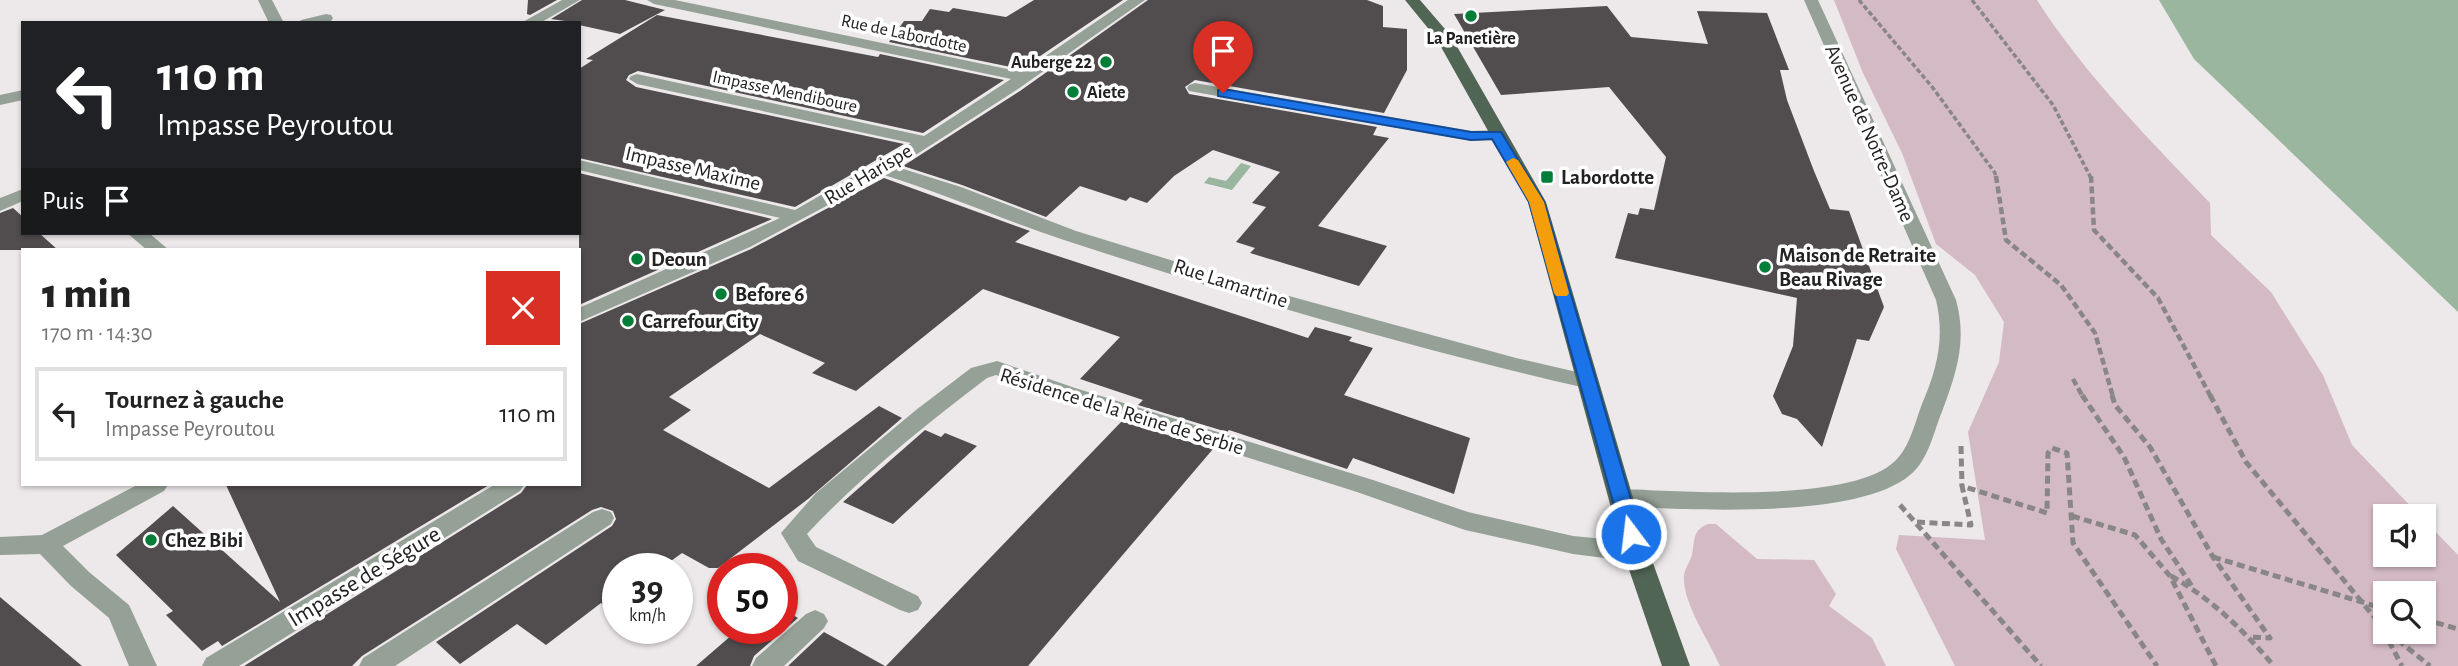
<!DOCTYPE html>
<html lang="fr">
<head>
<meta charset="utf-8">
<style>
  body { margin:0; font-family:"Alegreya Sans",sans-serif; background:#f2f2f2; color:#222; height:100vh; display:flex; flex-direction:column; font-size:26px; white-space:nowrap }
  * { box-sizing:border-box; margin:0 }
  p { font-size:23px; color:#767676 }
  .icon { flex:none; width:38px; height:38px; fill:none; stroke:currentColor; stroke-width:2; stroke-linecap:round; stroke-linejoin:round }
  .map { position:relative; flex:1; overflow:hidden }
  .details { position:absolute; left:21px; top:248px; width:560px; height:238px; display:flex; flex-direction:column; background:#fff; border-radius:0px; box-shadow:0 2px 5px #0004 }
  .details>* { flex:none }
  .hud { position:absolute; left:21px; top:21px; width:560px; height:214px; border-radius:0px; box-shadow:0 2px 5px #0004; background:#202124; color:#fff; overflow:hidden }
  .fabs { position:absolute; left:2373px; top:504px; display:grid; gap:14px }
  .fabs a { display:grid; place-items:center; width:63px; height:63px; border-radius:0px; background:#fff; box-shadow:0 2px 5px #0004; font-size:35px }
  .speed { position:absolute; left:602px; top:553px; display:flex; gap:14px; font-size:35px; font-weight:700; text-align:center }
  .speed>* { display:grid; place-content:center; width:91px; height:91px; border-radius:50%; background:#fff; box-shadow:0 2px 5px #0004; line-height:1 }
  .speed small { font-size:18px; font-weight:400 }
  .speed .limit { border:10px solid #d22; background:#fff; color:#111 }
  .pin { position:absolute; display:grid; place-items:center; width:60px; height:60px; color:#fff; margin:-72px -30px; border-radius:50% 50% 50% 0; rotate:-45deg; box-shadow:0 0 7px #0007 }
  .pin .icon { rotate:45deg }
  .me { position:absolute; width:77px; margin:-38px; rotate:345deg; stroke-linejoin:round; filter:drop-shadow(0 0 5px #0008) }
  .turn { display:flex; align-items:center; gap:24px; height:147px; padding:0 21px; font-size:32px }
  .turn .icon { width:91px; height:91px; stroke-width:2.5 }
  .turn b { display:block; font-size:49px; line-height:60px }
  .then { display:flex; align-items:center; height:66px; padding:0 21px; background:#0003; gap:14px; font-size:26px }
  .round { display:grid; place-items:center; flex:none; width:74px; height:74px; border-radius:0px; background:#f2f2f2 }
  .headline { display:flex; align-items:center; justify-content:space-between; height:119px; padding:0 21px }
  h1 { font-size:42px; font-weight:800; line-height:52px }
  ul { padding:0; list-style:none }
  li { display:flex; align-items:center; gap:21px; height:94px; margin:0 14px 10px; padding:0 7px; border:4px solid #e0e0e0; border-radius:0px }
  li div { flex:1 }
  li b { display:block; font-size:26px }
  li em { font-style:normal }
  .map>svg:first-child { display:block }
  .green { fill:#d4bac5; fill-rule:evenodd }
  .water { fill:#9bb69f }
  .building { fill:#514c4e }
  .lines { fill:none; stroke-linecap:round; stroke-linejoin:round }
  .path-far2 { stroke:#898687; stroke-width:3.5; stroke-dasharray:5 2.5; stroke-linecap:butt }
  .path-far1 { stroke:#898687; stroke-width:4.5; stroke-dasharray:7 3.5; stroke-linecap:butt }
  .path { stroke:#898687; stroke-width:5; stroke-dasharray:8 4.5; stroke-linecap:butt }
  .minor { fill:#95a197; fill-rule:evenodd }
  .major { fill:#506553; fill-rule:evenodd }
  .route { fill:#1a73e8; stroke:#114b97; stroke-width:2 }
  .slow { fill:#f59e0b }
  .poi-dot { fill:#007d36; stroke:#fff; stroke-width:2.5 }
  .labels { text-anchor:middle; stroke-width:7; stroke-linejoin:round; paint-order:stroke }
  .far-street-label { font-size:18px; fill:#232122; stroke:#fff }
  .far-poi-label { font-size:18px; font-weight:bold; fill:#232122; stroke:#fff }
  .street-label { font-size:21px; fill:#232122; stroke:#fff }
  .poi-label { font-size:21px; font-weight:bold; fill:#232122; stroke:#fff; text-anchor:start }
  .near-street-label { font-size:24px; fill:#232122; stroke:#fff }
</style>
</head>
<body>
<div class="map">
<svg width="2458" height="666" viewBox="0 0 2458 666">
  <rect width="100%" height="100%" fill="#ede8ea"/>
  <g class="green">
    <path d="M1834,0h203c48,75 112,139 173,203l1,32 60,57 52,83 29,70 68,71h-35v39h39v-35l34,35v111h-503l-59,-117 3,-14 86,5 -17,-108 31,-70 5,-40 -29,-47 -39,-31 -34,-91 -39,-80zM2385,593h39v39h-39z"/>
    <path d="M1708,524h8l41,35 57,1 22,34 -7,12 43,32 14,28h-166c-11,-26 -38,-63 -36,-91 1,-7 6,-13 8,-20 3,-14 0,-25 16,-31z"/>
  </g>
  <g class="water">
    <path d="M2159,0h299v312l-264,-253z"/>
    <path d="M1241,163l10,3 -19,24 -28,-7 5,-6 17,4z"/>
  </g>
  <g class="building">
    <path d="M528,0h29l-27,15 -3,-1z"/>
    <path d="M582,0h43l40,10 -45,24 -41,-9v-2l-28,-4z"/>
    <path d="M1034,0h89l-102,69 -132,-27 15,-21h18l8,-12 19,3 4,-4 53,9z"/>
    <path d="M1148,0h219l16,6v21l24,2v41l-23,43 -189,-33 -10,7 4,7 188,33 -4,8 16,3 -71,88 69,20 -28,40 -109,-33 5,-5 -19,-6 30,-35 -14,-4 28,-31 -67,-22 -39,26 -27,27 -17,-6 -4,4 -46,-15 -34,31 -84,-32 -59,-19 117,-75z"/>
    <path d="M1607,6l24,31 77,7 -11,-33 70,2 22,57h-9l7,30 27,71 16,38 19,2 35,96 -15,34 -12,-2 -35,108 -25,-28 -15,-5 -9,-18 20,-50 4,-48 -182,-40 13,-45 10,2 2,-7 14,2 12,-53 -57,-70 -108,8 -47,-81z"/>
    <path d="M657,15l221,42 2,-3 124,26 -81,53 -285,-62 -9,4 -3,5 10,7 268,57 -109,63 -216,-49v-89l14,-9 -7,-1z"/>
    <path d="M579,173l193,46 -193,86z"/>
    <path d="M884,178l146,53 -15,11 293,96 7,-11 37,10 -3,4 24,7 -29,47 126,43 -16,56 -101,-36 -6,11 -118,-39 -2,2 -89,-27 5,-5 -63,-21 40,-42 -137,-48 -127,102 -44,-18 13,-10 -65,-29 -91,63 22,13 -28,20 106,58 110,-82 23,12 -94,81 -90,69h-9l-27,-15 -22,16h-42v47l-17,-13 -55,42 -29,-21 -57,40 -24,-22 176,-116 4,-7 -3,-8 -12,-4 -9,3 -230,146 -10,10h-108l277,-173 6,-8h52v-161l172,-75z"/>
    <path d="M13,208l10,9v16h16l19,17h-58v-37z"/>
    <path d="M1122,421l91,28 -185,217h-142z"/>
    <path d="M925,430l16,7 4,-4 32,13 -84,78 -50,-22z"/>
    <path d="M226,485h263l-267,161 -4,-5 -16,10 -36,-36 7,-4 -57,-56 57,-49 107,96z"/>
    <path d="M0,597l82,69h-82z"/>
    <path d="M782,609l16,9 -44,38 -4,10h-54l44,-38h42z"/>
    <path d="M824,632l61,34h-97z"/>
  </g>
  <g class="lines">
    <g class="path-far2">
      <path d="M1859,0l74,88 62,85 1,5"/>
      <path d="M1972,0l81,105 38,73"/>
    </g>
    <g class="path-far1">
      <path d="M1996,176l10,64 55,45 34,48 18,64"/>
      <path d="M2091,176l3,54 64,68 53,99"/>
      <path d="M2073,379l10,18"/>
    </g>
    <g class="path">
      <path d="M2082,395l42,62 37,82 32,49"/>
      <path d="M2112,395l3,10 35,42 63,110 57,81 -20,-1"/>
      <path d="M2210,395l36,67 139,168"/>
      <path d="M1961,446l1,40"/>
      <path d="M1900,505l141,161"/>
      <path d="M2072,516l63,19 35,41 46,90"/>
      <path d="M1917,522l54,3 -9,-39 85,27 1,-60 4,-5 15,5 6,90 84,123"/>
      <path d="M2213,557l172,52"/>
      <path d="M2171,576c41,23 73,55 103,90"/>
      <path d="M2424,619l34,10"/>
      <path d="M2383,630l19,36"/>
      <path d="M2388,632l42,34"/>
    </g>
    <g class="minor">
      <path d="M258,0h14l12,23h-15z"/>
      <path d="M562,0h18l-40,23h-19z"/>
      <path d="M647,0h28l347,72 106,-72h17l-127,89 -121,78 64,20 115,44 202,62 238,65 78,18 3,5 -3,5 -8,2c-176,-40 -351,-92 -522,-148 -60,-20 -119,-46 -180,-65l-134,72 -171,75v-14l201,-90 -201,-48v-10l216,50 116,-67 -274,-59 -8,-5 2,-3 6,-2 287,62 87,-57 -357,-75z"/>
      <path d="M1804,0h14l138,300c11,40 1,71 -13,109 -9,21 -14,51 -33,66 -53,45 -220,34 -288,32l-9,-3 -3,-6 3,-6 9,-3c61,2 229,15 273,-28 15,-14 20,-39 27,-57 15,-35 23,-66 14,-104z"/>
      <path d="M326,14l5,1 2,3 -2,3 -32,2 2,-3z"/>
      <path d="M1195,83l276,48 26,-1 9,5 -9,5 -26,1 -282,-50 -2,-3 2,-3z"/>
      <path d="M23,90v10l-23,5v-10z"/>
      <path d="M23,189v12l-23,10v-13z"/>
      <path d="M127,233h22l20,17h-22z"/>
      <path d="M997,361l78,27 298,92 95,32 105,24 63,6 9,3 4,7 -4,7 -9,3 -63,-8 -108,-24 -108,-38 -298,-94 -63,-23 -9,3c-63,48 -126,98 -180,156l9,13 102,49 4,7 -4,7 -9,3 -9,-3 -102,-49 -17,-28 35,-40 100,-83 55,-42z"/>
      <path d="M137,485h31l-4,6 -101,55 26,26 40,33 28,61h-28l-20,-48 -38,-32 -31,-32 -40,1v-18l42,-2z"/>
      <path d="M494,485h30l-4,6 -281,175h-37l4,-8z"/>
      <path d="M602,509l9,3 3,6 -3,6 -216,142h-36l4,-8 230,-146z"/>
      <path d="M815,610l9,4 4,7 -4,7 -40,38h-32l4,-8 50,-44z"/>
    </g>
    <path class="major" d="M1405,0h15l31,36 95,166 103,350 41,114h-28l-39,-114 -95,-350 -92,-164z"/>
  </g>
  <path class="route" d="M1223,89l248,43h30l43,70 97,332 -3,5h-13l-3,-5 -93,-332 -37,-63 -21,1 -253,-44v-6z"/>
  <path class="slow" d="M1513,158l5,2 26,42 25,91 -2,3h-11l-2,-3 -25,-91 -23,-40z"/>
  <g class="poi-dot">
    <circle cx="1471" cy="16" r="7"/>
    <circle cx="1106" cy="62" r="7"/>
    <circle cx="1073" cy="92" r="7"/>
    <rect x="1540" y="170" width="14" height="14" rx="3.5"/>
    <circle cx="637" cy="259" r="7"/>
    <circle cx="1765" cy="267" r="7"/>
    <circle cx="721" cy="294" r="7"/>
    <circle cx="628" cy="321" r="7"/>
    <circle cx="151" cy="540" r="7"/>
  </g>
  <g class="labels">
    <g class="far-street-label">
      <text transform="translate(904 33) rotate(12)" y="6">Rue de Labordotte</text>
      <text transform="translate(785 91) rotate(12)" y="6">Impasse Mendiboure</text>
    </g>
    <g class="far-poi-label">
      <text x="1471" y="44">La Panetière</text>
      <text x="1092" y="68" text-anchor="end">Auberge 22</text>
      <text x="1087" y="98" text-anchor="start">Aiete</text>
    </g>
    <g class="street-label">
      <text transform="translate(1870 133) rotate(66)" y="7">Avenue de Notre-Dame</text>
      <text transform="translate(693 168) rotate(13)" y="7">Impasse Maxime</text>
      <text transform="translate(868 174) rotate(-31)" y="7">Rue Harispe</text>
      <text transform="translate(1231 283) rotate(18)" y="7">Rue Lamartine</text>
      <text transform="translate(1122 411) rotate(17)" y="7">Résidence de la Reine de Serbie</text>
    </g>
    <g class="poi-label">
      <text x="1561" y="184">Labordotte</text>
      <text x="1779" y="262">Maison de Retraite<tspan x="1779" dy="24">Beau Rivage</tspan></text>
      <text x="651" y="266">Deoun</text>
      <text x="735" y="301">Before 6</text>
      <text x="642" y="328">Carrefour City</text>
      <text x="165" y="547">Chez Bibi</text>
    </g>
    <g class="near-street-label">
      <text transform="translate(364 576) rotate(-31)" y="8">Impasse de Ségure</text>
    </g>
  </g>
</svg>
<div class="fabs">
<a><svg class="icon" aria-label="sound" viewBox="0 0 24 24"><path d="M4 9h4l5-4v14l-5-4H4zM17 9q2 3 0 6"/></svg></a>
<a><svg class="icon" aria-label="search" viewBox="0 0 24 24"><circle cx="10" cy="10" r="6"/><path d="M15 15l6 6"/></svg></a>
</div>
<div class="speed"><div>39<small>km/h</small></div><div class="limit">50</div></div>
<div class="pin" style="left:1223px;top:93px;background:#d93025"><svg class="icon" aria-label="arrive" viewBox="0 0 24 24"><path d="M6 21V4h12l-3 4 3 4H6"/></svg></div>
<svg class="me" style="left:1631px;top:534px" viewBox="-20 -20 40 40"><circle r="17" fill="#1a73e8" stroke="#fff" stroke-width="3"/><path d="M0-11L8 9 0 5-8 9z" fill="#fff"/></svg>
<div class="hud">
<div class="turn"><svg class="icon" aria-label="left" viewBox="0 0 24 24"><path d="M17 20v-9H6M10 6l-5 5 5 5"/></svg><div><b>110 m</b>Impasse Peyroutou</div></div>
<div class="then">Puis<svg class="icon" aria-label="arrive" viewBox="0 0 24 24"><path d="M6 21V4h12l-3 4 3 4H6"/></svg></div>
</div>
<section class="details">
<div class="headline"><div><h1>1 min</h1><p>170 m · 14:30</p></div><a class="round" style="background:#d93025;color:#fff"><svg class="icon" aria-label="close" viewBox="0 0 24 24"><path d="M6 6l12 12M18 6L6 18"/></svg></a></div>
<ul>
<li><svg class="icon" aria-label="left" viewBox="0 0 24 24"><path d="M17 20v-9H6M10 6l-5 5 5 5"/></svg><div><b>Tournez à gauche</b><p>Impasse Peyroutou</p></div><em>110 m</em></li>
</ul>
</section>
</div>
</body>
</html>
